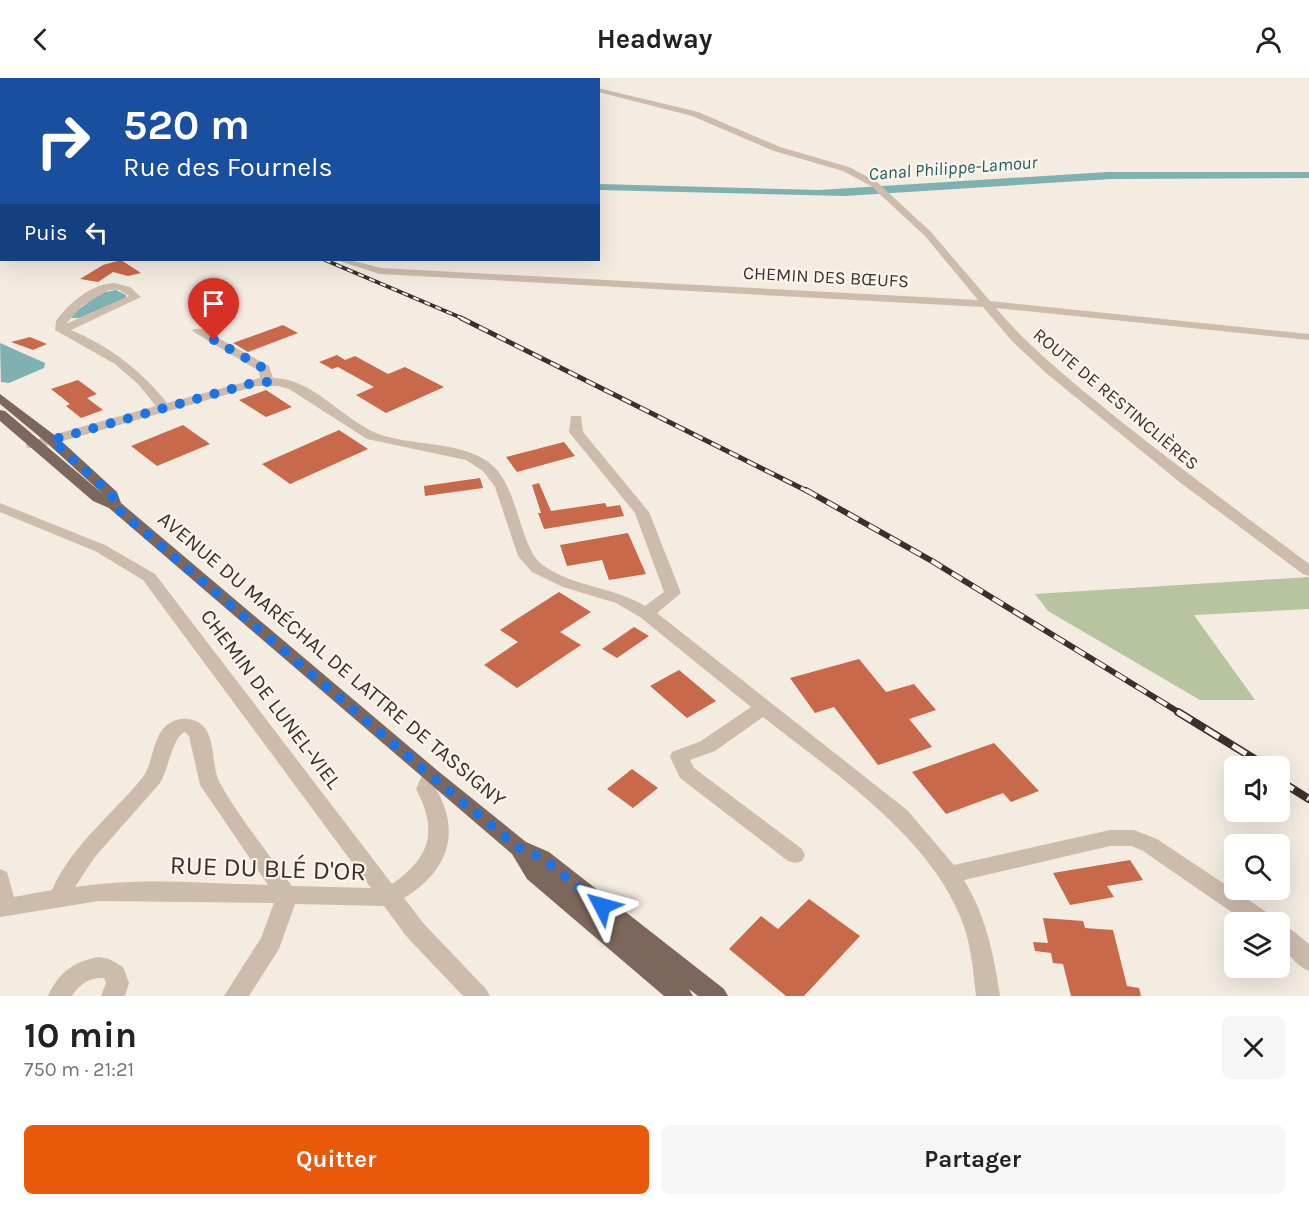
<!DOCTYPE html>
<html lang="fr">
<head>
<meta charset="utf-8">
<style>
  body { margin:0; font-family:Karla,sans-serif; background:#f6f6f6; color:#222; height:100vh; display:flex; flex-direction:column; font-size:22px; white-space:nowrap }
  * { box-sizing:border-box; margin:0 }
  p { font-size:20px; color:#767676 }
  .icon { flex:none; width:33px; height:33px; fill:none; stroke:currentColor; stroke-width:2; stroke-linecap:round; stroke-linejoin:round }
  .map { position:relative; height:918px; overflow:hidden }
  .panel { display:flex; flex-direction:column; background:#fff; flex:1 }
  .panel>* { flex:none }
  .top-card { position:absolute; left:0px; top:0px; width:600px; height:183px; box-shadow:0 6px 24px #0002; background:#1a4fa0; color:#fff; overflow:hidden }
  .controls { position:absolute; left:1224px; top:678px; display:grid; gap:12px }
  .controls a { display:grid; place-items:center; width:66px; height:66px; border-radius:9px; background:#fff; box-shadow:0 6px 24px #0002; font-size:30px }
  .pin { position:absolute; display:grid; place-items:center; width:51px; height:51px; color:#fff; margin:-62px -26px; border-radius:50% 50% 50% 0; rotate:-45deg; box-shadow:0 0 6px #0007 }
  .pin .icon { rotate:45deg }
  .me { position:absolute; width:66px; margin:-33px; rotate:309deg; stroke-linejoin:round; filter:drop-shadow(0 0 4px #0008) }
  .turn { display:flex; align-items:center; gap:21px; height:126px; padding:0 24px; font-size:27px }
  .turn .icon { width:78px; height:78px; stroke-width:2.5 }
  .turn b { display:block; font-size:42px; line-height:51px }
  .then { display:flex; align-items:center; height:57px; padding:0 24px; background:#0003; gap:12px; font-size:22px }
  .round { display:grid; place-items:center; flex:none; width:63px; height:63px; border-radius:9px; background:#f6f6f6 }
  .head { display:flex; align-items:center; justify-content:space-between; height:102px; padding:0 24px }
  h1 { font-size:36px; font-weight:700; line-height:45px }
  .button { display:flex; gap:12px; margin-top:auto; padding:12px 24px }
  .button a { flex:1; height:69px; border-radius:9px; background:#ea580c; color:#fff; font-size:24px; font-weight:700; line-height:69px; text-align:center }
  .button a+a { background:#f6f6f6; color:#222 }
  header { display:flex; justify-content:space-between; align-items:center; height:78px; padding:0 24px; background:#fff; font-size:27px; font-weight:700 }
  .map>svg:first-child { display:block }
  .green { fill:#b8c4a0 }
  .water { fill:#7fb0b2 }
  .building { fill:#c8694b }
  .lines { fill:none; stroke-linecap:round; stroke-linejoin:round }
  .minor { fill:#cdbbac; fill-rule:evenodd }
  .major { fill:#7d675c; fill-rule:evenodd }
  .rail-far3-casing { stroke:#3b302b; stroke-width:4 }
  .rail-far2-casing { stroke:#3b302b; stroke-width:5 }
  .rail-far1-casing { stroke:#3b302b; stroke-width:6 }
  .rail-casing { stroke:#3b302b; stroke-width:8 }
  .rail-far3 { stroke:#fbf5ee; stroke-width:2; stroke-dasharray:6; stroke-linecap:butt }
  .rail-far2 { stroke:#fbf5ee; stroke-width:3; stroke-dasharray:10; stroke-linecap:butt }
  .rail-far1 { stroke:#fbf5ee; stroke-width:4; stroke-dasharray:12; stroke-linecap:butt }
  .rail { stroke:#fbf5ee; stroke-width:5; stroke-dasharray:16; stroke-linecap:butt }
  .route { stroke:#1a73e8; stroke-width:10; stroke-dasharray:0 18 }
  .labels { text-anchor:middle; stroke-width:4.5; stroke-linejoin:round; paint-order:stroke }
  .far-water-label { font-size:18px; font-style:italic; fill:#1f5a5e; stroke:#fbf5ee }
  .far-street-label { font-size:18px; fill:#3b302b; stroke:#fbf5ee }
  .street-label { font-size:21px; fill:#3b302b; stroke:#fbf5ee }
  .near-street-label { font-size:26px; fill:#3b302b; stroke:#fbf5ee }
</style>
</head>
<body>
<header><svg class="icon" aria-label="back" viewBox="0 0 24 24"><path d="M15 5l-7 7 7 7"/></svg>Headway<svg class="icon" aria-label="person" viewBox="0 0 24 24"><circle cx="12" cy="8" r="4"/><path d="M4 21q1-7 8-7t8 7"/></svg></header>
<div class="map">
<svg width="1309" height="918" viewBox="0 0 1309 918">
  <rect width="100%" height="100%" fill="#f4ebe1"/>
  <path class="green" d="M1309,499v32l-115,6 61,85h-55l-152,-89 -13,-17z"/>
  <g class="water">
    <path d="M1108,94h201v6l-198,1 -266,17 -246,-6v-6l220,6z"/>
    <path d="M116,212l10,5v3l-47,20h-9l1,-3 30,-22z"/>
    <path d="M0,265l45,20 -1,5 -35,15 -8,-1z"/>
  </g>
  <g class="building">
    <path d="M121,182l20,13 -13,3 -15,-4 -15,10 -18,-3 23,-14z"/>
    <path d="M283,247l15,8 -50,19 -15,-9z"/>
    <path d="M30,259l17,7 -14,6 -22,-8z"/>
    <path d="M337,277l8,5 10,-4 33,18 17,-7 39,20 -58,26 -30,-18 18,-8 -36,-20 -6,2 -13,-7z"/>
    <path d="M78,302l19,14 -10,4 16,12 -22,8 -15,-12 4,-2 -19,-15z"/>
    <path d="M266,312l26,17 -26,10 -27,-17z"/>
    <path d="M183,347l27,19 -53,22 -26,-20z"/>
    <path d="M339,352l29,19 -78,35 -28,-20z"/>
    <path d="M564,364l11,14 -58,16 -11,-15z"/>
    <path d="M480,400l3,10 -58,8 -1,-10z"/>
    <path d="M539,405l12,28 54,-8 2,4 13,-2 4,11 -80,13 -6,-16h3l-9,-28z"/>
    <path d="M628,455l18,41 -37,6 -7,-20 -35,6 -7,-21z"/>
    <path d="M559,514l32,20 -31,20 21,13 -64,43 -33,-23 34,-23 -18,-12z"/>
    <path d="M634,549l15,9 -32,22 -15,-9z"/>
    <path d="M859,581l27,33 28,-8 22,26 -27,9 23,28 -54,18 -44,-58 -19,6 -25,-35z"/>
    <path d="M679,592l37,31 -29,17 -37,-32z"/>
    <path d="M994,665l45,48 -28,11 -8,-9 -57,21 -34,-42z"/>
    <path d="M632,691l26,19 -25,20 -26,-19z"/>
    <path d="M1130,782l13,20 -36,6 7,11 -44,8 -17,-32z"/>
    <path d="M809,821l51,37 -56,60h-18l-57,-47 32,-33 17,13z"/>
    <path d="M1043,840l40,3 2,7 28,2 14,56 12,2 2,8h-70l-8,-32 -10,-1 -2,-10 -16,-2 -2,-9 15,1z"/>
  </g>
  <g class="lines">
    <g class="minor">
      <path d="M542,0l13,2h-12z"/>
      <path d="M598,10l100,24 82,35 69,20 28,15 54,50 59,69 319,33v6l-313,-32c36,43 79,76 122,111 63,50 127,97 191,145v12l-6,-2 -121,-90 -136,-111 -33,-31 -30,-35 -603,-33 -44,-14h14l31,8 597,32 -53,-64 -54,-50 -28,-15 -69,-20 -82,-35 -94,-24z"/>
      <path d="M0,134l2,1v6l-2,-1z"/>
      <path d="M114,205l16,4 11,10 -70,33c39,17 69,39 96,73l93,-25 -1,-7 -67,-40 2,-2h8l67,37 4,12c39,0 68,40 103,55 34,14 90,7 117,33 27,25 26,83 51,100 30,21 70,21 101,40l19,-14 -29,-79 -66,-81 2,-16h10l2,16 66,80 32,81 -24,20 250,197 47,55 156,-35h24l23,9 114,76 3,7h-28l-103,-71 -11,-5h-22l-146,34c22,36 30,75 36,116h-24c-3,-27 -5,-55 -16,-80 -34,-83 -129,-145 -197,-199l-48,34 -25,9 4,8 108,81 3,6 -3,6 -7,2 -7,-2 -108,-83 -10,-21 2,-5 29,-11 50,-34 -111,-90 -24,-14 -53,-16 -31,-15 -14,-16 -23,-69 -12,-16 -17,-11 -99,-21 -78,-50 -11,-3h-21l-219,62h-10l-2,-3 2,-3 128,-36 -18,-22 -23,-20 -60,-34 1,-9c13,-18 35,-37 58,-38zM109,212h10l10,6 -63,28 16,-18z"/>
      <path d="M0,425l105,42 50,29 237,310c39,-27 46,-54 24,-95l8,-18 7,-2 7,2 3,5 -5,13c26,44 11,83 -32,109l19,25 63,66 4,7h-27l-56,-59 -23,-31 -89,-2 -16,45 -30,47h-25l37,-58 13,-35 -175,-2 -99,16v-48l7,3 7,25 38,-7c20,-45 60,-75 91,-113 11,-15 9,-41 25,-53 12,-8 27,-7 37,4 11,15 6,41 16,57 20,35 47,68 71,101l79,2 -228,-308 -48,-29 -95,-39zM185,654l4,4 11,49 68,100c-64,-2 -130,-8 -193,2l19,-29 66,-75c9,-14 12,-46 25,-51z"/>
      <path d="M1280,846l8,3 21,17v27c-12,-4 -19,-17 -29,-25z"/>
      <path d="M98,879l11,2 14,8 6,16 -4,13h-24l5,-13 -2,-5c-14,-1 -25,6 -32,18h-24c11,-24 25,-34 50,-39z"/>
    </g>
    <path class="major" d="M0,316l57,43 60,55 4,11 317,268 88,71 23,10 175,137 4,7h-30l-9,-7 4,7h-29l-137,-117 -15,-25 -403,-346 -16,-7 -93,-80v-11l5,1 99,84 -57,-52 -47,-39z"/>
    <defs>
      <path id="rail-far3" d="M325,182l139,59"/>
      <path id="rail-far2" d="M461,240l348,174"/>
      <path id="rail-far1" d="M806,412l126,71 248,152"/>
      <g id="rail">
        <path d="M1178,634l88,54"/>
        <path d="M1280,703l29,18"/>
      </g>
    </defs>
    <use href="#rail-far3" class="rail-far3-casing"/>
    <use href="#rail-far2" class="rail-far2-casing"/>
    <use href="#rail-far1" class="rail-far1-casing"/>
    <use href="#rail" class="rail-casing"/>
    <use href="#rail-far3" class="rail-far3"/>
    <use href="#rail-far2" class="rail-far2"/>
    <use href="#rail-far1" class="rail-far1"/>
    <use href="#rail" class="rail"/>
  </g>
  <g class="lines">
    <path class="route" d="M214,262l51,29 2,13h-11l-204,58 60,55 2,11 317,270 88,72 23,10 60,48"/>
  </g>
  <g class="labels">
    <g class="far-water-label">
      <text transform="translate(953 90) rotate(-4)" y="6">Canal Philippe-Lamour</text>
    </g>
    <g class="far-street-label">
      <text transform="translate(826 199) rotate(3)" y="6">CHEMIN DES BŒUFS</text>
      <text transform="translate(1116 321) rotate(40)" y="6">ROUTE DE RESTINCLIÈRES</text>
    </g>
    <g class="street-label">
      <text transform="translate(332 581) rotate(40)" y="7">AVENUE DU MARÉCHAL DE LATTRE DE TASSIGNY</text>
      <text transform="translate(271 621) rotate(53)" y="7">CHEMIN DE LUNEL-VIEL</text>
    </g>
    <g class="near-street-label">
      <text transform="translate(268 790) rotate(2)" y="9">RUE DU BLÉ D'OR</text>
    </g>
  </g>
</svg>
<div class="controls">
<a><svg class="icon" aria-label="sound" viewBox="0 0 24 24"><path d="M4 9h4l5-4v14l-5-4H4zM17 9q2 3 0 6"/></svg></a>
<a><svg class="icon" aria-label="search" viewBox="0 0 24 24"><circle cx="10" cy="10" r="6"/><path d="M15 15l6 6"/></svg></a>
<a><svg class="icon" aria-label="layers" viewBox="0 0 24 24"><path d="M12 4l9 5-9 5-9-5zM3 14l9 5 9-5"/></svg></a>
</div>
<div class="pin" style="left:214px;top:262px;background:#d93025"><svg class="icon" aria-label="arrive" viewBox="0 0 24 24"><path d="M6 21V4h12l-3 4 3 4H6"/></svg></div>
<svg class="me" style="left:602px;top:828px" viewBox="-20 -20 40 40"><path d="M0-17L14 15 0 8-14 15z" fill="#1a73e8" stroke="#fff" stroke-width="4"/></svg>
<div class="top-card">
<div class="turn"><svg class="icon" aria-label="right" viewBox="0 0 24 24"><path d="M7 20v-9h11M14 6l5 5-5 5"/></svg><div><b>520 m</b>Rue des Fournels</div></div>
<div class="then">Puis<svg class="icon" aria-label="left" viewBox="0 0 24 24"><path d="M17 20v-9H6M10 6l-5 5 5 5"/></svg></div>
</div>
</div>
<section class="panel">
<div class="head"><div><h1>10 min</h1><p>750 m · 21:21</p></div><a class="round"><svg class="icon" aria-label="close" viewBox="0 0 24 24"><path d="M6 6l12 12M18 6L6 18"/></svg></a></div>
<div class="button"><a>Quitter</a><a>Partager</a></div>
</section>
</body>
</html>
